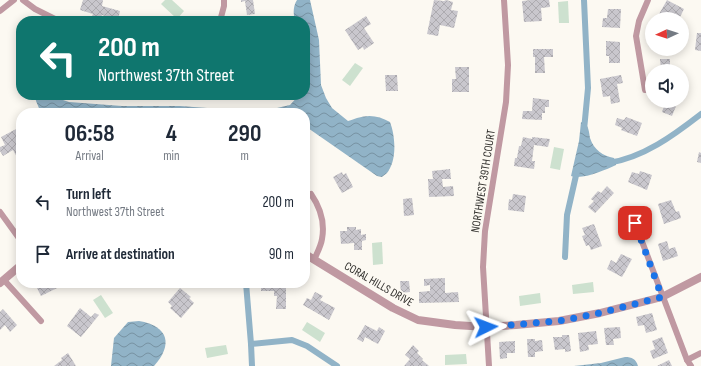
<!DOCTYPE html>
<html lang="en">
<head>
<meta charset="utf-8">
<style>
  body { margin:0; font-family:"Sofia Sans Condensed",sans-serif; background:#f6f6f7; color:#1f2937; height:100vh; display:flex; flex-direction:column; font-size:15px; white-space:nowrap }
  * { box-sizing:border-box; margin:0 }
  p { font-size:13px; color:#747a83 }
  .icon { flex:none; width:22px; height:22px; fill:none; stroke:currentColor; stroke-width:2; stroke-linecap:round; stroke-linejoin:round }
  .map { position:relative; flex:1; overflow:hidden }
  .sheet { position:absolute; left:16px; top:108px; width:294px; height:180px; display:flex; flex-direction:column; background:#fff; border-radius:16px; box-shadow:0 2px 10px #0003 }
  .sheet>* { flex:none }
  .banner { position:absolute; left:16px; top:16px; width:294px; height:84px; border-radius:16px; box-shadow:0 2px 10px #0003; background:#0f766e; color:#fff; overflow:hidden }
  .needle { width:26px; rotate:267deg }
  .buttons { position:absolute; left:645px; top:12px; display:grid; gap:8px }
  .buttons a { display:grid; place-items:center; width:44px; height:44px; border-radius:50%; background:#fff; box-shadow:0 2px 10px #0003; font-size:20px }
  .pin { position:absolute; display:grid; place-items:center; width:34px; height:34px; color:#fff; margin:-17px; border-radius:8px; box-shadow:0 2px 6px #0006 }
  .me { position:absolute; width:44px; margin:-22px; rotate:87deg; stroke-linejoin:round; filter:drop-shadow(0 0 3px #0008) }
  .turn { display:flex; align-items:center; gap:14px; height:84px; padding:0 16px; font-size:18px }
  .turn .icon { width:52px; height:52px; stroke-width:2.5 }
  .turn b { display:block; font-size:28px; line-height:34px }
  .eta { display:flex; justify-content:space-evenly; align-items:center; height:68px; text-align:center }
  .eta b { font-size:24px; font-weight:700; line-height:28px }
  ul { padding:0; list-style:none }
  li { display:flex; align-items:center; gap:12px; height:52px; padding:0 16px }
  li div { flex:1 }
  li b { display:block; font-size:15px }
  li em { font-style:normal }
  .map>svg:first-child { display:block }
  .grass { fill:#cde1cf }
  .water { fill:url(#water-waves) }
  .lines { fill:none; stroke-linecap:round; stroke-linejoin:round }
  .canal { stroke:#91b3c7; stroke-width:6 }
  .building { fill:url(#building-cross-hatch) }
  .minor { stroke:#c099a2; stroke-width:6 }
  .tertiary { stroke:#c099a2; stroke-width:8 }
  .route { stroke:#1a73e8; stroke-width:7; stroke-dasharray:0 12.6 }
  .labels { text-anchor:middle; stroke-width:3.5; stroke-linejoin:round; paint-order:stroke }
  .street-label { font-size:12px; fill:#2f2e2b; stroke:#fcf9f2 }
</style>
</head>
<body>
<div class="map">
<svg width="701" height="366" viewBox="0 0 701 366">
  <defs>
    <pattern id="water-waves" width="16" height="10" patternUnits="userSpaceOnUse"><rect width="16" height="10" fill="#91b3c7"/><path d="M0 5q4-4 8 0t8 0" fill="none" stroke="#7792a2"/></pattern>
    <pattern id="building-cross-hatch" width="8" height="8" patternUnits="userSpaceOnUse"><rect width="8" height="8" fill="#c9c7cd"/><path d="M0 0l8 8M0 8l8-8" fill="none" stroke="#adabb0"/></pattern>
  </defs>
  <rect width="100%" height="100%" fill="#fcf9f2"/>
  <g class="grass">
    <path d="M165,0h7l12,11 -7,8 -16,-15z"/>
    <path d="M568,1l1,22h-10l-1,-21z"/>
    <path d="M355,63l8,5 -13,18 -8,-6z"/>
    <path d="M554,147l10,2 -4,21 -10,-2z"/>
    <path d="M382,242l1,22 -10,1 -1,-22z"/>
    <path d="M593,282l1,10 -21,2 -1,-9z"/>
    <path d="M540,293l1,10 -21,3 -1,-10z"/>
    <path d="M101,295l12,18 -8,5 -12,-18z"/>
    <path d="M307,322l18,11 -5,9 -18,-12z"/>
    <path d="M226,345l2,9 -21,4 -2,-10z"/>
    <path d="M466,354l1,10 -22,1v-10z"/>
  </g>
  <g class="water">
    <path d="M297,0h13l9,40 2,45 5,13 6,10 16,13c4,-1 6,-2 9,-3 13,-4 22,-2 33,4 5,13 7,35 -1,48 -1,3 -5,5 -7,7l-5,-1 -72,-50v-13h-264l-5,-12 -1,-6h19l3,3 12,4 53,4h58l68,5 29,-3 13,-3 9,-10h6l2,-26v-18l-2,-4v-26h-10c-2,-7 -2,-15 2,-21z"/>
    <path d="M581,122l4,1c4,5 4,9 5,15 4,12 13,18 24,20l2,7c-11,5 -33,15 -45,11l8,-35z"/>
    <path d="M139,321c30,5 34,24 15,45h-43l3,-28 14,-16z"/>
    <path d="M625,357c7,0 11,2 13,9h-64l27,-3z"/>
  </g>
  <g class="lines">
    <g class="canal">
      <path d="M584,130l4,-42 -4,-88"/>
      <path d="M608,163c35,-5 66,-28 93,-49"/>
      <path d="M565,257l2,-42 10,-44"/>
      <path d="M246,283l5,61 1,22"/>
      <path d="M251,344l41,-4 15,6 30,20"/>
    </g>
  </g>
  <g class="building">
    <path d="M83,0h20l-1,6 18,5 -2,9 -16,-5 -1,3 -9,-2 1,-2 -13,-4z"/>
    <path d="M241,0h12l2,14 -8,1 -2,-14 -4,1z"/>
    <path d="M434,0l10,1 2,-1 7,2 -2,8 7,1 -4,17 -14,-3 -2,11 -11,-2z"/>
    <path d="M531,0h18l1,7 -9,1 1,13 -18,1 -2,-21z"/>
    <path d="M667,0l17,9 -5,10h-14l-7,-3z"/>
    <path d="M608,9h13l-1,19 -18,-1 1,-9h4z"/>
    <path d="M366,16l5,8 -7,4 10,15 -10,7 -1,-3 -5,3 -13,-20z"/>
    <path d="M697,33h4v18l-6,-1z"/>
    <path d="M652,35v12l-4,-1z"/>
    <path d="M606,41l14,1v21h-11v-7h-3z"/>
    <path d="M533,49h20v8h-9l1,16h-10v-16h-2z"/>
    <path d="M660,59h10v9h7v3h-19v-2h3z"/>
    <path d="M455,67h14v25h-17v-13h4z"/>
    <path d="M385,75h12l1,16h-12z"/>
    <path d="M621,75l2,8 -6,1 3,18 -9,2 -1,-8 -7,1 -3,-18z"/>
    <path d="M533,98l16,2v7h-4v6h-3v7l-20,-1 1,-8h9z"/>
    <path d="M666,101h12l-6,15 -10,-4z"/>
    <path d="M626,117l16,6 -5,13 -16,-6 1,-2 -7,-3 2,-7 7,2z"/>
    <path d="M20,127l1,3v28l-3,1 -5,-9 -10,6 -3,-5v-4l5,-2 -4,-8z"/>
    <path d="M523,137l9,2v-2l18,2 -2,8 -14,-2 -2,16h3l-1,8 -20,-3 1,-8h2l2,-12h2z"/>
    <path d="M307,148l2,7 -4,1v-7z"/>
    <path d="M699,152l2,1v10l-4,-1z"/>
    <path d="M450,169l1,10h-9l1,8 10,-1 1,10 -25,1 -1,-18h5l-1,-8z"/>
    <path d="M640,171l12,4 -5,15 -19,-8 4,-10 7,2z"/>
    <path d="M342,172l1,3 3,-2 7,14 -11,6 -9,-16z"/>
    <path d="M607,186l7,7 -19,20 -7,-6 6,-6 -3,-2 7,-8 3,2z"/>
    <path d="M513,194l13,2 -2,16 -16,-2 1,-11 3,1z"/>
    <path d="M412,198l2,17 -10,1 -1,-17z"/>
    <path d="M671,200l5,12 3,-1 2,7 -17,6 -6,-20z"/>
    <path d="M594,224l8,22 -11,4 -2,-5 -3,1 -4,-10 3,-1 -3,-7z"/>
    <path d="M347,227h9v3l5,-1v6l5,-1v6l-4,1v9h-8v-7l-13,1 -1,-13h7z"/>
    <path d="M667,241l2,8 6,-2 3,9 -15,5 -5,-17z"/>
    <path d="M621,254l11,5 -10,18 -15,-8 4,-9 5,3z"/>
    <path d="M445,278v15l13,-1 1,10 -40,1v-11l11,-1v-6l-6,1v-7z"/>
    <path d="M400,281h9l1,11 -9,1z"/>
    <path d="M41,283h26l-26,13 -5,-10z"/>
    <path d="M261,283h25v26h-10l1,-13h-3v-5h-13z"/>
    <path d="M180,288l11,9 -2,1 5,5 -13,15 -11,-10 2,-2 -4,-4z"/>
    <path d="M315,292l8,4 -3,4 15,8 -6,12 -26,-15 4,-7 4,2z"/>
    <path d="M80,308l11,9 4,-4 4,2 -18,22 -14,-11z"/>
    <path d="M3,309l14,16 -7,7 -5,-7 -5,5v-18z"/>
    <path d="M652,313l5,17 -11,3 -2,-8 -6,1 -2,-9z"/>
    <path d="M365,325l12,6 2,-4 6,4 -7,13 -13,-7 -2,5 -6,-3z"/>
    <path d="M620,327l1,11 -8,1 1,6h-8l-2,-17z"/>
    <path d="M596,331l2,13 -10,1 1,5 -9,2 -2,-19z"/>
    <path d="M562,335h7l2,16 -6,1v-3l-10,1 -2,-13h9z"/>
    <path d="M662,337l6,16 -15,6 -3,-8 5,-2 -3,-8z"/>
    <path d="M527,339h8v2l7,-1 1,11 -8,1v5h-7z"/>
    <path d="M515,341v12h-8v5l-7,1 -1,-17z"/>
    <path d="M413,345l6,6 -2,2 6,6 -1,1 7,6h-25l6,-7 -5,-4z"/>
    <path d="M68,353l8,13h-22l8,-6 -1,-2z"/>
    <path d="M669,360l3,6h-15z"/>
  </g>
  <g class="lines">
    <g class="minor">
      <path d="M23,0l12,9 24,12"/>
      <path d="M0,11l14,-11"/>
      <path d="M220,21l4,-15v-6"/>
      <path d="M645,90l-9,-54 3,-15 9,-21"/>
      <path d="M311,194c9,13 14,29 11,45 -1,7 -5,14 -8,21"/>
      <path d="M0,212l21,29"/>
      <path d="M635,223l52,137 4,6"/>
      <path d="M4,280l37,41"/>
      <path d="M687,360l14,-7"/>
      <path d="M489,366l-6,-99 2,-36 21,-129 2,-37 -4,-65"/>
    </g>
    <g class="tertiary">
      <path d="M305,254l88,54 25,12 37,5 31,2 30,-2 43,-4 41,-8 62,-16 39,-20"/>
      <path d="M0,283l21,-18"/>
    </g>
  </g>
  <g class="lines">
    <path class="route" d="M486,327l73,-6 41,-8 62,-16 -27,-74"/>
  </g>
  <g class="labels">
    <g class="street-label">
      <text transform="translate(483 181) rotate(-81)" y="4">NORTHWEST 39TH COURT</text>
      <text transform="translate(379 284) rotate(30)" y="4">CORAL HILLS DRIVE</text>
    </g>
  </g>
</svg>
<div class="buttons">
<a><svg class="needle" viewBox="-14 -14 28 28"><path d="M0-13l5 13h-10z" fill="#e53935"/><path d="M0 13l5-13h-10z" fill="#747a83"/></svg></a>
<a><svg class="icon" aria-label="sound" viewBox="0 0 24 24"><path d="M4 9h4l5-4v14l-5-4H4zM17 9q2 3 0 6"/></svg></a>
</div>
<div class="pin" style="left:635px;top:223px;background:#d93025"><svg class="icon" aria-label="arrive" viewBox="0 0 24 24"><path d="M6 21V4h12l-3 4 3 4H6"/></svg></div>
<svg class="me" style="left:486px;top:327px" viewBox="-20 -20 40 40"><path d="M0-17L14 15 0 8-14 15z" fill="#1a73e8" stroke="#fff" stroke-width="4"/></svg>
<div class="banner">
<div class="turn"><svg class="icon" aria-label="left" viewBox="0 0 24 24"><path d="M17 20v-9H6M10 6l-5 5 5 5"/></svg><div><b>200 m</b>Northwest 37th Street</div></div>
</div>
<section class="sheet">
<div class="eta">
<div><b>06:58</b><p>Arrival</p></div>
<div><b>4</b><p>min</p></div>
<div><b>290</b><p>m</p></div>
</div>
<ul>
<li><svg class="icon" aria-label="left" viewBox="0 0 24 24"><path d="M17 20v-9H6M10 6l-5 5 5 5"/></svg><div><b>Turn left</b><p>Northwest 37th Street</p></div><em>200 m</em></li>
<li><svg class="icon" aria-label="arrive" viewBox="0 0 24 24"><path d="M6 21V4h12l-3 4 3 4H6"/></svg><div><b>Arrive at destination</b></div><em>90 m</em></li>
</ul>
</section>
</div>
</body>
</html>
